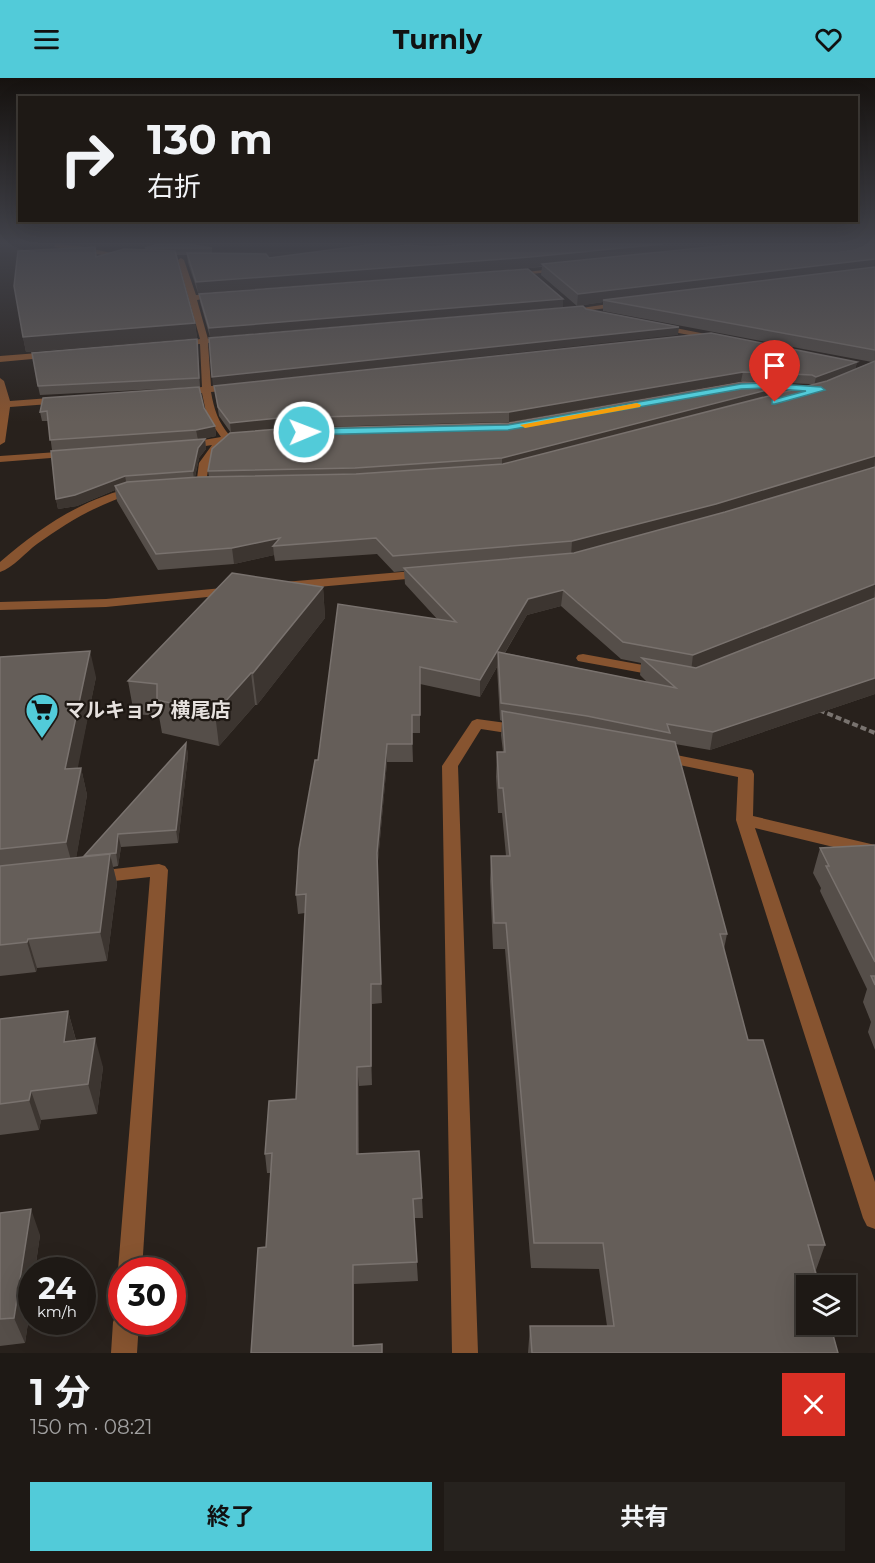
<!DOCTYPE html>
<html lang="ja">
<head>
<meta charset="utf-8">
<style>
  body { margin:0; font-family:Montserrat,"Noto Sans JP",sans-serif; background:#26221e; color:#f1f3f6; height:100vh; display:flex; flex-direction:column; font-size:22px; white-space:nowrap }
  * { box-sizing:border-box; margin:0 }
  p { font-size:20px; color:#a1a0a0 }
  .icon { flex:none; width:33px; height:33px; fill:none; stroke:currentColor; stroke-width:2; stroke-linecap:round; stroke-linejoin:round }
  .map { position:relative; height:1275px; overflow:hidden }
  .sheet { display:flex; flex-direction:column; background:#1e1915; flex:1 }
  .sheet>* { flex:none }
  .guide { position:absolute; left:18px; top:18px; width:840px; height:126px; border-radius:0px; box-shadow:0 6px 24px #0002,0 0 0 2px #3c3834; background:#1e1915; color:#f1f3f6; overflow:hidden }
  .controls { position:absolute; left:796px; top:1197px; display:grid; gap:12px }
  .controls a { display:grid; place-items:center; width:60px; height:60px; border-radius:0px; background:#1e1915; box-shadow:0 6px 24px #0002,0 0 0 2px #3c3834; font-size:30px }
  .speed { position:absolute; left:18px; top:1179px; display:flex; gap:12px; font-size:30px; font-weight:700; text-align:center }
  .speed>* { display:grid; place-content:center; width:78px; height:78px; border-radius:50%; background:#1e1915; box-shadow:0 6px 24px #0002,0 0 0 2px #3c3834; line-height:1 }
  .speed small { font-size:15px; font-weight:400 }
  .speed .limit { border:9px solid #d22; background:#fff; color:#111 }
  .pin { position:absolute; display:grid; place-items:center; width:51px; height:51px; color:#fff; margin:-62px -26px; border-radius:50% 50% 50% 0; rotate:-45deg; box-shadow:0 0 6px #0007 }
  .pin .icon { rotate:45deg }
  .me { position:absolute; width:66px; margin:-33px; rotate:89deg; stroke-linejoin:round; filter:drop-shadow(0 0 4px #0008) }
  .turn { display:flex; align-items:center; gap:21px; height:126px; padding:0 30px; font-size:27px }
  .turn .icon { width:78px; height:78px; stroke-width:2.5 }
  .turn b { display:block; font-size:42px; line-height:51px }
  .round { display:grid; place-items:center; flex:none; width:63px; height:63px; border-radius:0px; background:#26221e }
  .headline { display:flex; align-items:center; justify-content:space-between; height:102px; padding:0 30px }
  h1 { font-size:36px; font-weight:700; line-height:45px }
  .primary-button { display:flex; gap:12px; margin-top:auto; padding:12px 30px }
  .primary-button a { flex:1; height:69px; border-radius:0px; background:#52cbd9; color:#111; font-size:24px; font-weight:700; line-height:69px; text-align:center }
  .primary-button a+a { background:#26221e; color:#f1f3f6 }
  header { display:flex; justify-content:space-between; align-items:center; height:78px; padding:0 30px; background:#52cbd9; color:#111; font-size:27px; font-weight:700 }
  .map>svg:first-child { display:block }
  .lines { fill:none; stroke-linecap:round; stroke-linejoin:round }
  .path { stroke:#79736f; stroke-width:4; stroke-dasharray:6 3; stroke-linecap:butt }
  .minor { fill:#875430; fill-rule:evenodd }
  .wall { fill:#554e49; fill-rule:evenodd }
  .shaded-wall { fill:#3c3530 }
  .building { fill:#655e59; stroke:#79726e; stroke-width:1.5 }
  .route { fill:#52cbd9; stroke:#35848d; stroke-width:1.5 }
  .slow { fill:#f59e0b }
  .labels { text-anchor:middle; stroke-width:4.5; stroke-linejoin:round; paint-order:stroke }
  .poi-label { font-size:20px; font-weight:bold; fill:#e6e1de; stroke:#1e1813; text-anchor:start }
</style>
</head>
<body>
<header><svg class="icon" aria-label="menu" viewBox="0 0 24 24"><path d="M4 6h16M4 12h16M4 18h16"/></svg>Turnly<svg class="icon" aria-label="heart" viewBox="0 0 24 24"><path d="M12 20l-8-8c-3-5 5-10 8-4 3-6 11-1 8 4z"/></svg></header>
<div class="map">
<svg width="875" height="1275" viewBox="0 0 875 1275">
  <rect width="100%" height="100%" fill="#28211c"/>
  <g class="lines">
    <path class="path" d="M819,632l56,23"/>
    <g class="minor">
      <path d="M56,166l23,2 51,11 -3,2 -73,-12z"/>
      <path d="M181,180l3,2 12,35 23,-1 4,2 -26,4 11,39 22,-2 4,2 -26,4 3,43 22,-2 5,3 -5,3 -22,2c3,17 7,30 19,44l15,-3 5,3c-6,4 -12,4 -19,5 -21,6 -23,27 -25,45l-5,3 -5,-3 3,-23 13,-18 -26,4 -5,-3 5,-3 35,-6 -14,-20 -5,-24 -22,2 -5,-3 5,-3 22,-2 -2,-43 -24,2 -4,-2 28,-5 -22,-79z"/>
      <path d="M562,190l-2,3 -48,5 -4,-2z"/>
      <path d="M622,224h3v4l-60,7 -4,-2z"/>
      <path d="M660,247l56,11 4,2 -4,2 -59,-11 -1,-2z"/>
      <path d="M51,274l4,3 -1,2 -54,5v-6z"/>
      <path d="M0,300l4,3 6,20 53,-4 5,3 -5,3 -53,4 -5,35 -5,3z"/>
      <path d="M769,305l50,4 5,3 -5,3 -53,-5 -2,-2z"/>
      <path d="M72,373l4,1v4l-76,6v-6z"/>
      <path d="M136,409l4,1v4c-39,10 -71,29 -103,52 -11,8 -24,24 -37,28v-10c39,-34 85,-65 136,-75z"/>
      <path d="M425,492l4,1 2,3 -2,3 -145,13 -6,-4 6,-4z"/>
      <path d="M233,509l6,4 -1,3 -132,13 -106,3v-8l106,-3z"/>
      <path d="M583,576l76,14 7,4 -7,4 -81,-15 -2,-3 2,-3z"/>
      <path d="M477,641l43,6 8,5 -8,5 -39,-6 -23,37 20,587h-26l-10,-587 30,-45z"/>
      <path d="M661,674l91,18 2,4 -1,42 122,29v12l-120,-29 120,354v47l-8,-3 -4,-8 -127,-398 2,-43 -83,-17 -2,-3 2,-3z"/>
      <path d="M159,786l6,2 3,4 -26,400h-20v9l-4,-9 32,-393 -54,6 -6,-2 -3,-4 3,-4 6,-2z"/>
      <path d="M122,1233v11h17l-2,31h-26l2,-31 4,-9z"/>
    </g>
  </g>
  <g class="wall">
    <path d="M875,166v450l-165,56 -35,-6 52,190 -3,15 24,91 77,205 -9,25 22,83h-310l2,-27h77l-8,-57 -68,-1 -26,-319h-12l-3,-68 1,-25h15l-4,-43h-4l-2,-36 1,-25h6l-2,-17 1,-14 -2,-1 -3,-53 -17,30 -60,-13v49h-8l1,29h-26l-10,110 5,131 -10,1v81l-13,1v68l63,44 1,20h-9l4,63 -64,3v62l-103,7 15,-106 5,-74h-4l-2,-19 31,-55 9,-186 -7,1 -2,-19 22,-135 120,-140 -33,-36 -1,-13 -10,1 -17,-18 -102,7 -1,-6 -40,9 -76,6 -41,-69 -2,-11 -38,16 -19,3 -2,-10 -4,-49 -4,-29h-6l-2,-9 164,-4 11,18 1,10 -15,3h4l1,10 -7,9 -4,19h14l-1,-6 301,-48 281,-39 -1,7 23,-6 -2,-1 -69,-3 -232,41 -229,6 -49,5 -12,-17 -5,-30 643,-24 -2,7 17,-7 -269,-51v-9l-26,4 -36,-31 1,-8 -344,26 -10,-30 -1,-8h-11l19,68 2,15 -171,14 -3,-15 72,-90 2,10 49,-8 -1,-1h67v5l57,5 123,-11zM561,528l60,53 20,4 -1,12 7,7 -142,-29 22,-38z"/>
    <path d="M199,216l364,5v8l-353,30 -10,-35z"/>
    <path d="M197,261l3,48 -160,8 -2,-9z"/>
    <path d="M323,509l2,31 -68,87h-2l-36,41 -57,-13 -3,-17 -25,-2 -6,-33z"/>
    <path d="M0,579l96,20 -19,91h4l6,27 -11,63 8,-1 102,-114 2,12 -10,88 -57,4 -3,19 -5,1 4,16 -10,78 -70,7 -1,4 -36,4z"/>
    <path d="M875,767v205l-7,-18 3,-10 -8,-20 4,-13 -47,-98 1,-3 -8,-15 7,-25z"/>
    <path d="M68,933l8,29 27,27 -6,47 -56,6 -2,10 -39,5v-116z"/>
    <path d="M0,1135l40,22 -5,35h-3v26l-7,47 -25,3z"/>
  </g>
  <g class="shaded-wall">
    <path d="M663,166h93l-214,20v2l-12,2 -332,25 -2,-11z"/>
    <path d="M875,181v10l-272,31v2l-26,4 1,-12z"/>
    <path d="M563,221v8l-353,30 -1,-9z"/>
    <path d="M195,245l2,15 -171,14 -3,-15z"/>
    <path d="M679,249l-1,8 -465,51 -1,-9z"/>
    <path d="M857,284l-2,9 -41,15 2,-9z"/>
    <path d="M743,294l-2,9 -232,41v-10z"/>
    <path d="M790,306l-2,9 -286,75v-10z"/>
    <path d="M279,340l1,10 -49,5 -1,-10z"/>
    <path d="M215,348l1,10 -18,4 -2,-10z"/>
    <path d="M205,361l1,10 -7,9 -5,23 -1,-10 5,-23z"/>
    <path d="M875,378l-1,14 -303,87 1,-16z"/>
    <path d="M125,398l2,10h-12v4l-38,16 -19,3 -2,-10z"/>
    <path d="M280,460l-7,8 1,9 -40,9 -2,-16z"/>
    <path d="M875,506l-1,15 -183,73 2,-17z"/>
    <path d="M323,509l2,31 -68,87 -4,-32z"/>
    <path d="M563,512l-2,16 -34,9 -29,49v-12l-1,15 -17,30v-17l48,-81z"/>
    <path d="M90,573l6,26 -24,120 -7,-28z"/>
    <path d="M251,595l4,32 -36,41 -4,-33z"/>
    <path d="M875,600v16l-165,56 3,-18z"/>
    <path d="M186,665l2,12 -10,88 -2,-13z"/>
    <path d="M387,666v18l-10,110 5,131 -5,-150z"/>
    <path d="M81,690l6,27 -13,76 -8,-29z"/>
    <path d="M118,756l3,13 -3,19 -2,-13z"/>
    <path d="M110,776l7,29 -10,78 -7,-29z"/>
    <path d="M28,861l9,29 -1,4 -9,-30z"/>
    <path d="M371,906l1,20v81l-1,-19z"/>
    <path d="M68,933l8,30 -12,1z"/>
    <path d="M95,960l8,29 -6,47 -9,-30z"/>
    <path d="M357,989l2,19 -1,87 -1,-19z"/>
    <path d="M31,1013l10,29 -2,10 -10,-30z"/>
    <path d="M31,1131l9,26 -5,35h-3v26l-7,47 -11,-25z"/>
    <path d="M353,1187l1,19v69l-1,-7z"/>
  </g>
  <g class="building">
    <path d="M158,166h30l24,4h-67z"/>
    <path d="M375,166h11l6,3 15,-2 25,2 37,-3h194l-133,13 -334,25 -9,-29 79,1 3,4z"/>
    <path d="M740,166h135v15l-297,35 -36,-30z"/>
    <path d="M95,169l1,10 28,-8 51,2 20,72 -172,14 -9,-51 4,-35z"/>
    <path d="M875,189v83l-272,-50z"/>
    <path d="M528,191l35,30 -354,29 -10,-34z"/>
    <path d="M583,228l3,3 93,18 -467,50 -3,-39z"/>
    <path d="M711,255l146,29 -41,15 -4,-2 -69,-3 -234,40 -230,6 -49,5 -12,-16 -4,-21z"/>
    <path d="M197,261l2,39 -161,8 -6,-33z"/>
    <path d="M875,283v95l-159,48 -144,37 -179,15 -17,-18 -103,8 7,-8 -48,10 -76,6 -41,-68 12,-4 72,-5 157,-3 147,-10 324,-83z"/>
    <path d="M743,304l47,2 -288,74 -147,10 -147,3 4,-22 18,-16 49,-4 230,-6z"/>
    <path d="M199,309l5,21 11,18 -19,4 -146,10 -3,-29 -7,1 3,-14z"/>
    <path d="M205,361l-7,9 -5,23 -68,5 -50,19 -19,4 -5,-48z"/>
    <path d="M875,389v117l-182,71 -70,-13 -60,-52 -35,9 -48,81 -60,-13v48h-8v29h-25l-10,109 4,131h-10v82l-14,1v87l62,-3 3,47 -9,1 4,63 -64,3v81l29,-2v9h-131l7,-105 8,-1 6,-94 -7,1 4,-53 27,-2 10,-205 -10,1 3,-46 16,-89h3l20,-156 118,18 -52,-54 170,-15 151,-41z"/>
    <path d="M232,495l91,14 -70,86h-2l-36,40 -58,-13v-16l-29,-3z"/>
    <path d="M875,520v80l-162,54 -46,-8 3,9 -83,-17 -86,-13 -3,-51 178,36 -34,-30 54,10z"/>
    <path d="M90,573l-25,118 16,-1 -15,74 -66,7v-192z"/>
    <path d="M502,633l173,31 52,192h-7l28,106h15l62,205h-17l11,41h-12v38h23l8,29h-306l-2,-27h84l-11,-83h-69l-28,-320h-12l-3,-67h19l-7,-68h-4l-2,-36h8z"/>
    <path d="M186,665l-10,87 -58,4 -2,19 -32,3z"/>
    <path d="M875,767v117l-49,-96h3l-9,-18z"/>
    <path d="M110,776l-10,78 -72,7 -1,3 -27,3v-79z"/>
    <path d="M871,898h4v9z"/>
    <path d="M68,933l-4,31 31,-4 -7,46 -57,7 -2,9 -29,4v-85z"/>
    <path d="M31,1131l-17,109 -14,1v-106z"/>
  </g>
  <linearGradient id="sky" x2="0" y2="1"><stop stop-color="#16120f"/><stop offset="0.48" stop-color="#42434b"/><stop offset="1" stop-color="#42434b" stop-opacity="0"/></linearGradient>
  <rect width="875" height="344" fill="url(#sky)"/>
  <path class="route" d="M764,305l57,4 4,3 -50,14h-3v-4l34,-9 -42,-3 -23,1 -233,41 -204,5 -5,-3 5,-3 204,-4 233,-41z"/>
  <path class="slow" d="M637,325l4,2 -1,2 -115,21 -5,-3z"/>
  <defs>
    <symbol id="supermarket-pin" viewBox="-11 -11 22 30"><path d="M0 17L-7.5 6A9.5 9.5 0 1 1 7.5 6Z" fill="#52cbd9" stroke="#1e1813"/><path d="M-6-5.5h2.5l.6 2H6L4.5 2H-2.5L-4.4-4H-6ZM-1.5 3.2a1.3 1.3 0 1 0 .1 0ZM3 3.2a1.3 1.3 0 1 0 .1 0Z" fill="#111"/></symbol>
  </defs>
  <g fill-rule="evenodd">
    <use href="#supermarket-pin" x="23" y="613" width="38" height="52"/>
  </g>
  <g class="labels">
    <g class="poi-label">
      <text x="65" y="639">マルキョウ 横尾店</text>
    </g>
  </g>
</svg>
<div class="controls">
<a><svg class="icon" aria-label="layers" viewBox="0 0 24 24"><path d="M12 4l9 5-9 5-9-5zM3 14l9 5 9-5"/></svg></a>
</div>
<div class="speed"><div>24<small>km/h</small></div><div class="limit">30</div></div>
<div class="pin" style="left:775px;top:324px;background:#d93025"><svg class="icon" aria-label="arrive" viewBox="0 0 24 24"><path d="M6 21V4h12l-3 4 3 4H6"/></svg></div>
<svg class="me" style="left:304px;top:354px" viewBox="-20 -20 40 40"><circle r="17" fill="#52cbd9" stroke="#fff" stroke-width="3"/><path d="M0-11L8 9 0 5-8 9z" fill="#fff"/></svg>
<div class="guide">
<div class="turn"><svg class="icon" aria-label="right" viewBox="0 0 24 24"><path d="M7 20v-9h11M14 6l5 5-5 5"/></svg><div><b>130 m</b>右折</div></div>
</div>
</div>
<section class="sheet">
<div class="headline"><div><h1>1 分</h1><p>150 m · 08:21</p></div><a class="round" style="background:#d93025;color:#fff"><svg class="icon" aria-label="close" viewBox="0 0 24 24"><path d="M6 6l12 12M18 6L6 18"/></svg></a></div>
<div class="primary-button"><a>終了</a><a>共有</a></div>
</section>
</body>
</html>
